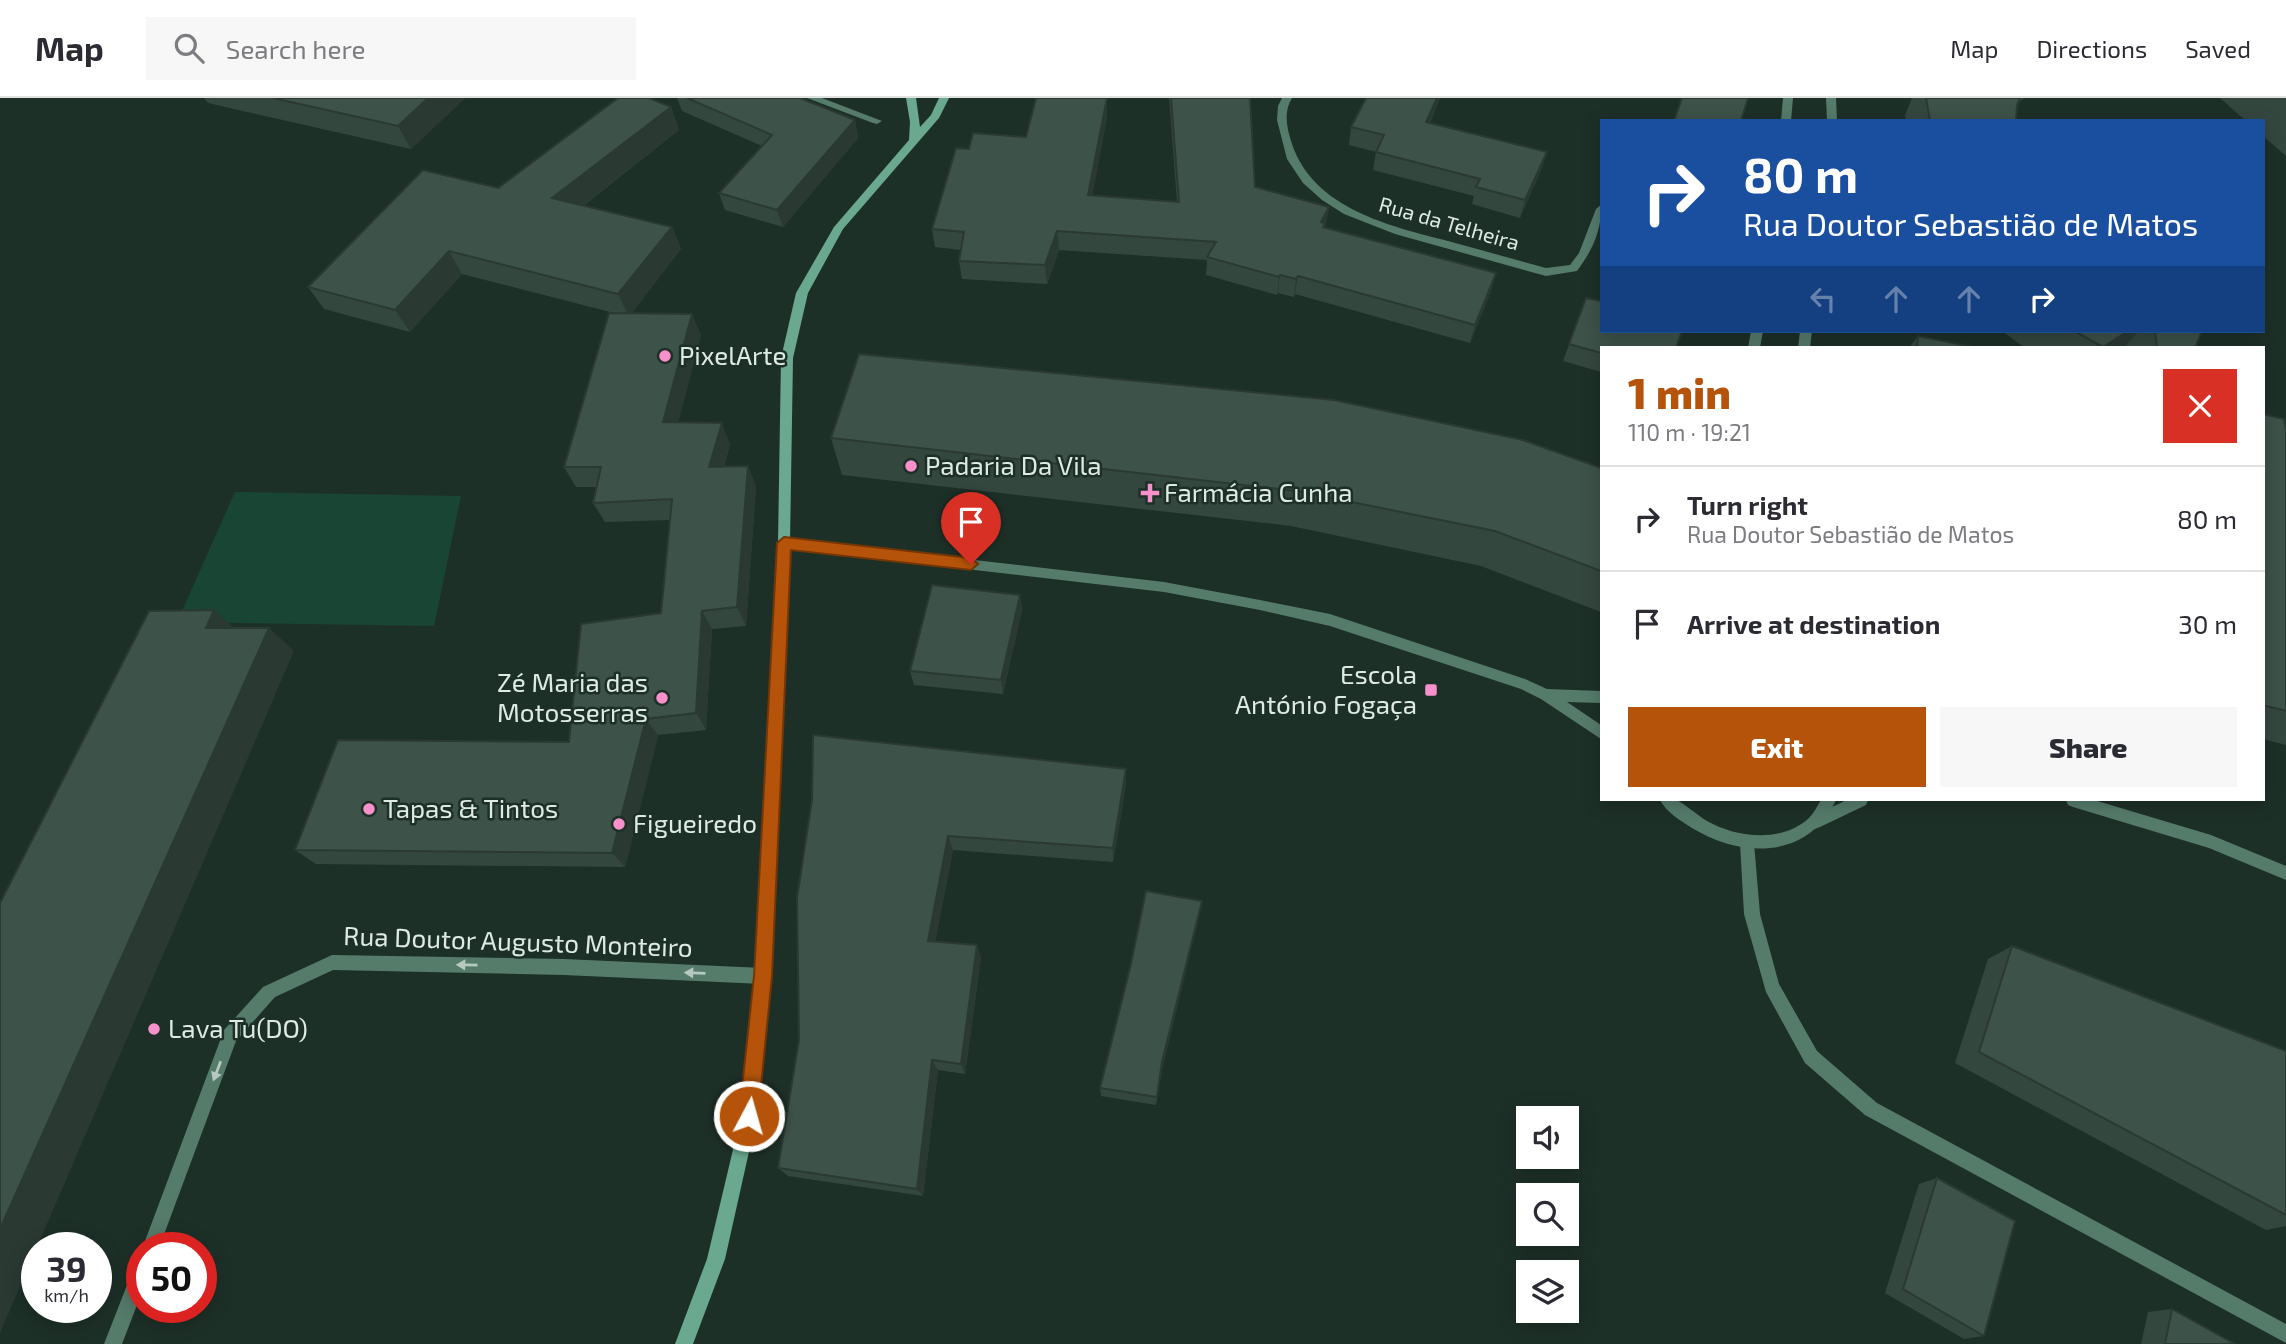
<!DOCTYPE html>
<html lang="en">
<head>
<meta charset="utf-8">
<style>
  body { margin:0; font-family:"Exo 2",sans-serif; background:#f7f7f7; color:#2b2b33; height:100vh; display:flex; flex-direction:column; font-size:26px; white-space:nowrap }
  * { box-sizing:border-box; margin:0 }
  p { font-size:23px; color:#7c7c81 }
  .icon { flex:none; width:38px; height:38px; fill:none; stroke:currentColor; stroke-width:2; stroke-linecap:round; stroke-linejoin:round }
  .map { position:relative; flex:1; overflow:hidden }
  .sheet { position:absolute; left:1600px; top:248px; width:665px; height:455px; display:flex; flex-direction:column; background:#fff; border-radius:0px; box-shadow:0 4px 18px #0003 }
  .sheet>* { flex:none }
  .hud { position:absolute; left:1600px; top:21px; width:665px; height:214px; border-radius:0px; box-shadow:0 4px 18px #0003; background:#1a4fa0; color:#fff; overflow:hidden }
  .fabs { position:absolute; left:1516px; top:1008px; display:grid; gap:14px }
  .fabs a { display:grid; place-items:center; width:63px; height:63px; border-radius:0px; background:#fff; box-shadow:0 4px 18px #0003; font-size:35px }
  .speed { position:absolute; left:21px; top:1134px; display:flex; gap:14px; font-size:35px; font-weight:700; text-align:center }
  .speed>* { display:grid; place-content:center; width:91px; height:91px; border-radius:50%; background:#fff; box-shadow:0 4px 18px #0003; line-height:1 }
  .speed small { font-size:18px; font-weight:400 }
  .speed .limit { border:10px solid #d22; background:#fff; color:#111 }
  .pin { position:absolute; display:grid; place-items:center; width:60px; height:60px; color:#fff; margin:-72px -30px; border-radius:50% 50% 50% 0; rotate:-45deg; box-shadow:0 0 7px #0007 }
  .pin .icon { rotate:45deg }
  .me { position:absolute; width:77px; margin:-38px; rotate:6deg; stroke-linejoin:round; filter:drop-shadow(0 0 5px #0008) }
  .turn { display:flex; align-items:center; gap:24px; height:147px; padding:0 28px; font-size:32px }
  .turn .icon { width:91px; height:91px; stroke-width:2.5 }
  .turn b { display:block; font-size:49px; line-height:60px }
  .lanes { display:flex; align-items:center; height:66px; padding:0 28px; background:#0003; justify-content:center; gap:35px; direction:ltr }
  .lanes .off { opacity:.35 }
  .round { display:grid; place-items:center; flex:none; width:74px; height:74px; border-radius:0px; background:#f7f7f7 }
  .headline { display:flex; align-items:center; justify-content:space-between; height:119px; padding:0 28px }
  h1 { font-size:42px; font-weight:800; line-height:52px; color:#b45309 }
  .primary-button { display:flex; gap:14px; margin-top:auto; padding:14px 28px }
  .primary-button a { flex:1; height:80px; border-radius:0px; background:#b45309; color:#fff; font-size:28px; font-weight:800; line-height:80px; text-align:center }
  .primary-button a+a { background:#f7f7f7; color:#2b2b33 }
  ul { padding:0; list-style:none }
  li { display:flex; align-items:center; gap:21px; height:105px; padding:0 28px; border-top:2px solid #e1e1e2 }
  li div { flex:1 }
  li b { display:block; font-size:26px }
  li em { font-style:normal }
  header { display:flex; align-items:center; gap:42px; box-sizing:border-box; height:98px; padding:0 35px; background:#fff; border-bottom:2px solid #e1e1e2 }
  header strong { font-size:33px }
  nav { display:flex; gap:38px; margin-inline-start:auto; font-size:24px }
  .search { width:490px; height:63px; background:#f7f7f7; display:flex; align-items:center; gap:18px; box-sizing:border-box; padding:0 24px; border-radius:0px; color:#7c7c81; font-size:26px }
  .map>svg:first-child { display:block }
  .green { fill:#194535 }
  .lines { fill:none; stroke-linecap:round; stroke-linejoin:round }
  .service { fill:#557b6b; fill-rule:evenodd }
  .minor { fill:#557b6b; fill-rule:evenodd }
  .tertiary { fill:#557b6b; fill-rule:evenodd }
  .secondary { fill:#6aa98f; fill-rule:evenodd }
  .wall { fill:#34473f }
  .shaded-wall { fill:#2b3933 }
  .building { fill:#3d5249; stroke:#2b3933; stroke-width:2 }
  .oneway { fill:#b5c9c0 }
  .route { fill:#b45309; stroke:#753606; stroke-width:2 }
  .poi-dot { fill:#f890cb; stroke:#1d3028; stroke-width:2.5 }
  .labels { text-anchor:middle; stroke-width:5; stroke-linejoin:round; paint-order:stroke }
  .far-street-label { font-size:21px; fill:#deeae4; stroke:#1d3028 }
  .poi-label { font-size:26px; fill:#deeae4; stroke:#1d3028; text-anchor:start }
  .street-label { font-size:26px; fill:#deeae4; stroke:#1d3028 }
</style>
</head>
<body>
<header>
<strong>Map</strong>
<div class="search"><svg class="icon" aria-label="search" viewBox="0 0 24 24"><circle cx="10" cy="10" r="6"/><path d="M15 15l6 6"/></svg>Search here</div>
<nav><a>Map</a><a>Directions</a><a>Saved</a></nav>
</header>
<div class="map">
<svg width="2286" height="1246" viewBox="0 0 2286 1246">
  <rect width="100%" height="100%" fill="#1d3028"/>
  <path class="green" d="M235,394l226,4 -27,130 -257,-4z"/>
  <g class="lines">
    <path class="service" d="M807,0h15l60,23 -5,3 -4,-1z"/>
    <g class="minor">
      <path d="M1282,0h10c-9,14 -5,31 0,46 22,65 98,82 156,97 33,9 65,18 98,27l24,-3 9,-12 17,-44 5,-4c1,25 -9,46 -24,66l-31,5 -151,-42 -51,-20 -22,-14 -19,-17 -16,-24 -10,-39 1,-14z"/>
      <path d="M1847,702h21l-2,5 -46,22 -5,2 -5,-2 -2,-5 2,-5z"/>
      <path d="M2066,702h28l117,35 75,31v14l-77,-32 -136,-41 -5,-2z"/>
      <path d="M1747,738l5,2 2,5 6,71 19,70 38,67 60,52 409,221v19l-421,-228 -60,-52 -39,-71 -22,-78 -4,-71 2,-5z"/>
      <path d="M332,857l232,4 199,9 6,3 2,5 -2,5 -6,3 -199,-9 -231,-5 -58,27 -39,44 -77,207 -17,1 82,-219 39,-43z"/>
      <path d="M142,1161v33l-20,52h-18l32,-82z"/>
    </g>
    <g class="tertiary">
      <path d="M1783,0h10l-2,23h-10z"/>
      <path d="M1826,0h10l1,23h-10z"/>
      <path d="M1751,233h12l-3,17h-12z"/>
      <path d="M1800,233h12l-2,17h-12z"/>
      <path d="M784,440l380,44 96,18 70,14 195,65 22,10 54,2v12l-34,-1 34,23v14l-60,-40 -20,-10 -191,-63 -70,-16 -96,-18 -380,-44 -6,-5z"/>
      <path d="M1660,702c4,0 12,-2 16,0 5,1 24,17 31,21 30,17 75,22 102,-3 5,-5 8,-12 12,-18h15c-28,59 -93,59 -144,28 -11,-7 -26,-16 -32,-28z"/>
    </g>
    <path class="secondary" d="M906,0h10l4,29 11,-12 8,-17h10l-10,20 -96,111 -35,64 -15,65 -3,185 -19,433 -14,140 -32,143 -32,85h-18l32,-85 34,-143 14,-140 23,-433 3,-185 15,-65 38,-66 75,-87 1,-18z"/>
  </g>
  <g class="wall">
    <path d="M204,0h261l-54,51 -203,-46z"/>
    <path d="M677,0h123l55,22 3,18 -75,89 -58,-17 -6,-17 43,-47 -80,-35z"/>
    <path d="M1107,0v19l-15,79 85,6 -8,-104h81l5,89 74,20 -4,21 171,45 -5,18 -21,52 -175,-49 -1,3 -16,-4 -1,2 -71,-20 1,-15 -148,-10 -12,34 -85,-5 -3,-18 2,-11 -26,-3 -3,-18 37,-80 57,-12z"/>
    <path d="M1366,0h74l-10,25 117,29 -6,18 -21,48 -48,-14 2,-8 -101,-26 3,-18 -27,-7 2,-18z"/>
    <path d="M1912,0h112l-6,5 -2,18h-110l-1,-6z"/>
    <path d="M2220,0h66v58l-23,-20v-15h-17z"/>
    <path d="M671,9l8,23 -96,76 89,21 9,22 -50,64 70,22 -23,87 52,22 -6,23 32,19 -10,140 -34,3 -6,101 -48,5 -33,132 -309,-3 -21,-14 274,-108 92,-129 9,-93 -65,2 -12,-19 4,-16h-21l-12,-20 50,-154 -152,-39 -52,58 -86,-23 -16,-22 190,-99z"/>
    <path d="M1586,200l15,50v24l-38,-11z"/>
    <path d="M2002,233h200l-7,17h-68l-1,-3 -5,3h-96z"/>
    <path d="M1918,238l60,12h-69z"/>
    <path d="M2263,316l23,16v315l-23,-6z"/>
    <path d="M831,340l770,30v144l-120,-46 -190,-40 -449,-51z"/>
    <path d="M1020,497l2,15 -19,84 -89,-9 -4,-14z"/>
    <path d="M1126,687l-13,77 -160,-12 -18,92 42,3 4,13 -16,116 -27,-4 -15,126 -135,-20 -10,-8 21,-128 13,-240z"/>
    <path d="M1200,814l-38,158 -6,35 -55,-9 -1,-8z"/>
    <path d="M2012,848l274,105v175l-20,4 -311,-167 33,-104z"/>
    <path d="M1937,1080l47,158 -20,3 -79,-46 34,-109z"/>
    <path d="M2172,1211l63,35h-94l7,-32z"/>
  </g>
  <g class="shaded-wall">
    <path d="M428,0h37l-54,51 -13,-23z"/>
    <path d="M1107,0v19l-18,97 -1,-19z"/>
    <path d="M1437,0h3l-18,42 4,-18z"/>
    <path d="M671,9l8,23 -116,91 -11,-23z"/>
    <path d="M855,22l3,18 -75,89 -6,-17z"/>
    <path d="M1547,54l-6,18 -21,48 5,-18z"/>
    <path d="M1329,109l-3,18 -2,5 -3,-8z"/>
    <path d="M672,129l9,22 -52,68 -11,-23z"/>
    <path d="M1057,133l2,19 -12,34 -2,-19z"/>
    <path d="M449,153l13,23 -52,58 -15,-22z"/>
    <path d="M1496,175l-5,18 -21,52 5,-18z"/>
    <path d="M1280,177l-2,18 -1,2 2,-18z"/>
    <path d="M1298,178l-3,18 -1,3 2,-18z"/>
    <path d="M692,216l9,21 -28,107 -10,-20z"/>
    <path d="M2128,233h11l-13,14 -5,3h-20z"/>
    <path d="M722,325l8,21 -12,43 -9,-20z"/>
    <path d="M748,368l8,20 -10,140 -9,-19z"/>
    <path d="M1020,497l2,15 -19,84 -2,-14z"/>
    <path d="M214,512l26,23 -34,-5z"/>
    <path d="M702,513l10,18 -6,101 -10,-17z"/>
    <path d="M269,530l25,23 -294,682v-104z"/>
    <path d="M646,621l12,16 -33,132 -13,-14z"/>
    <path d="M1126,671v16l-13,77v-14z"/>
    <path d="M948,738l5,14 -20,104 -5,-13z"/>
    <path d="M1202,803l-2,11 -38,158 -6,35 6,-43z"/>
    <path d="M977,847l4,13 -16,116 -4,-10z"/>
    <path d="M932,962l6,10 -15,126 -6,-7z"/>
  </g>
  <g class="building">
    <path d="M273,0h155l-30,28z"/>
    <path d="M618,0h31l22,9 -119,91 120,29 -54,67 -169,-43 -54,59 -87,-23 115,-117 75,18z"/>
    <path d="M687,0h113l55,22 -78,90 -58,-17 53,-58z"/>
    <path d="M1036,0h71l-19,97 91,7 -8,-104h79l5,89 74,20 -8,15 4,1 -2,4 173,46 -21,52 -177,-49 -2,3 -16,-4 -1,2 -72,-20 9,-15 -159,-11 -12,34 -86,-4 5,-29 -32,-3 24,-81 13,1 4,-16 53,4z"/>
    <path d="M1366,0h71l-11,24 121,30 -22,48 -49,-13 4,-8 -104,-27 8,-17 -33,-8z"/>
    <path d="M1682,0h66l-7,23h-67z"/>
    <path d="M1926,0h94l-3,8 -1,15h-86z"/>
    <path d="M1586,200l15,3v30h81l-6,17h-75v5l-32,-9z"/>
    <path d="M609,215l83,1 -29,108 59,1 -13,44 39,-1 -11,141 -35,4 -6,102 -50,6 -34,134 -317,-3 43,-110 231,2 12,-118 80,-11 11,-114 -79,4 8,-36h-37z"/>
    <path d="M2074,233h54l-25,16z"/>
    <path d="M2155,233h47l-7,17h-38z"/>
    <path d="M1918,238l60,12h-61z"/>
    <path d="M859,256l475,46 189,40 78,28v103l-106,-40 -198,-40 -466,-53z"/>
    <path d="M2263,316l21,5 2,11v281l-23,-6z"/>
    <path d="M932,487l88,10 -19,85 -91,-9z"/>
    <path d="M214,512l-8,18h63l-269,601v-326l149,-292z"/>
    <path d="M813,637l313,34 -13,79 -165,-12 -20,105 49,4 -16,119 -29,-4 -15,129 -139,-21 21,-128 -2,-142 15,-98z"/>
    <path d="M1146,793l56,10 -40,161 -5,35 -57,-9 30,-120z"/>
    <path d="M2012,848l274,105v164l-307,-163z"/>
    <path d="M1937,1080l78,43 -31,115 -81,-47z"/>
    <path d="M2172,1211l63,35h-70z"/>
  </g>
  <defs><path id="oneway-solid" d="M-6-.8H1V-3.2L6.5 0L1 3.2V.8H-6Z" transform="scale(1.75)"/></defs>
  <g class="oneway">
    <use href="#oneway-solid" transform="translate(467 867) rotate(-179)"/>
    <use href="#oneway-solid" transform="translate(695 875) rotate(-178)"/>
    <use href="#oneway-solid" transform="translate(217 973) rotate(111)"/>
  </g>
  <path class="route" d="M784,439l187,21 7,6 -7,6 -180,-20 -19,426 -14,140 -3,7 -6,3 -7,-3 -3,-7 15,-140 23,-433z"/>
  <g class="poi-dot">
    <circle cx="665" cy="258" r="7"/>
    <circle cx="911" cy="368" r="7"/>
    <path d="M1146.5 384.5h7v7h7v7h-7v7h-7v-7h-7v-7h7z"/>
    <rect x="1424" y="585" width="14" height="14" rx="3.5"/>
    <circle cx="662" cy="600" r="7"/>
    <circle cx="369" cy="711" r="7"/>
    <circle cx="619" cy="726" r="7"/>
    <circle cx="154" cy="931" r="7"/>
  </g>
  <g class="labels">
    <g class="far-street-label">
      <text transform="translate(1449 126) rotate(16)" y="7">Rua da Telheira</text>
    </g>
    <g class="poi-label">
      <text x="679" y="267">PixelArte</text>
      <text x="925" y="377">Padaria Da Vila</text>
      <text x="1164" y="404">Farmácia Cunha</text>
      <text x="1417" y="586" text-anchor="end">Escola<tspan x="1417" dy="30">António Fogaça</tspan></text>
      <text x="648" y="594" text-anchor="end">Zé Maria das<tspan x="648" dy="30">Motosserras</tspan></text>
      <text x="383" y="720">Tapas &amp; Tintos</text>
      <text x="633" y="735">Figueiredo</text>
      <text x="168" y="940">Lava Tu(DO)</text>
    </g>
    <g class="street-label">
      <text transform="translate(518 844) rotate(2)" y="9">Rua Doutor Augusto Monteiro</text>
    </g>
  </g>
</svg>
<div class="fabs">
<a><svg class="icon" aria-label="sound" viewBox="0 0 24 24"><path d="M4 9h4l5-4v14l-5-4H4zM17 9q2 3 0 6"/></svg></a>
<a><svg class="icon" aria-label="search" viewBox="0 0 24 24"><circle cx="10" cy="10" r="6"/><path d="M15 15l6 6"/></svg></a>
<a><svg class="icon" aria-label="layers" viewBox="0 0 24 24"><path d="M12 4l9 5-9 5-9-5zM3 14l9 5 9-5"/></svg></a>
</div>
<div class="speed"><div>39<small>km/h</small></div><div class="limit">50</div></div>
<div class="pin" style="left:971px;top:466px;background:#d93025"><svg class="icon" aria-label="arrive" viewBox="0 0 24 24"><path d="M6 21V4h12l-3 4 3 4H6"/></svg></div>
<svg class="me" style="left:749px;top:1018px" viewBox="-20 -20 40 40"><circle r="17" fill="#b45309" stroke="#fff" stroke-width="3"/><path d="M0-11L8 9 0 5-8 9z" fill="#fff"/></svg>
<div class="hud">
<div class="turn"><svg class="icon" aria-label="right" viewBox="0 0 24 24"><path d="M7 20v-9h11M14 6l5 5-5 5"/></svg><div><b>80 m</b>Rua Doutor Sebastião de Matos</div></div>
<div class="lanes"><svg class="icon off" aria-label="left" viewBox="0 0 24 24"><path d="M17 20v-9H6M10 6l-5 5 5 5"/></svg><svg class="icon off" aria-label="ahead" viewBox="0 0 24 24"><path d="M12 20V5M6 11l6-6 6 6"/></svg><svg class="icon off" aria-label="ahead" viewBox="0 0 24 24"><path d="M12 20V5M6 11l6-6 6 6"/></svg><svg class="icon" aria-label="right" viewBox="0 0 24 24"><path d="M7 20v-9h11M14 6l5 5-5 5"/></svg></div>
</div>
<section class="sheet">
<div class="headline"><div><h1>1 min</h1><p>110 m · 19:21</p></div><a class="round" style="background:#d93025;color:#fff"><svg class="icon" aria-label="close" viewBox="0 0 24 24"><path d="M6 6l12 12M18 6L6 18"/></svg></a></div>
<ul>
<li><svg class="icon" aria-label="right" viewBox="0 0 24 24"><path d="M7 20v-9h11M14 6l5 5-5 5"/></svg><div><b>Turn right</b><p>Rua Doutor Sebastião de Matos</p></div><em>80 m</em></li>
<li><svg class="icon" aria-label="arrive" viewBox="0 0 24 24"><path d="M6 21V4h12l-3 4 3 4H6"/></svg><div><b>Arrive at destination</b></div><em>30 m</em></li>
</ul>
<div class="primary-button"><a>Exit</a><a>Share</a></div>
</section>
</div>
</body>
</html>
